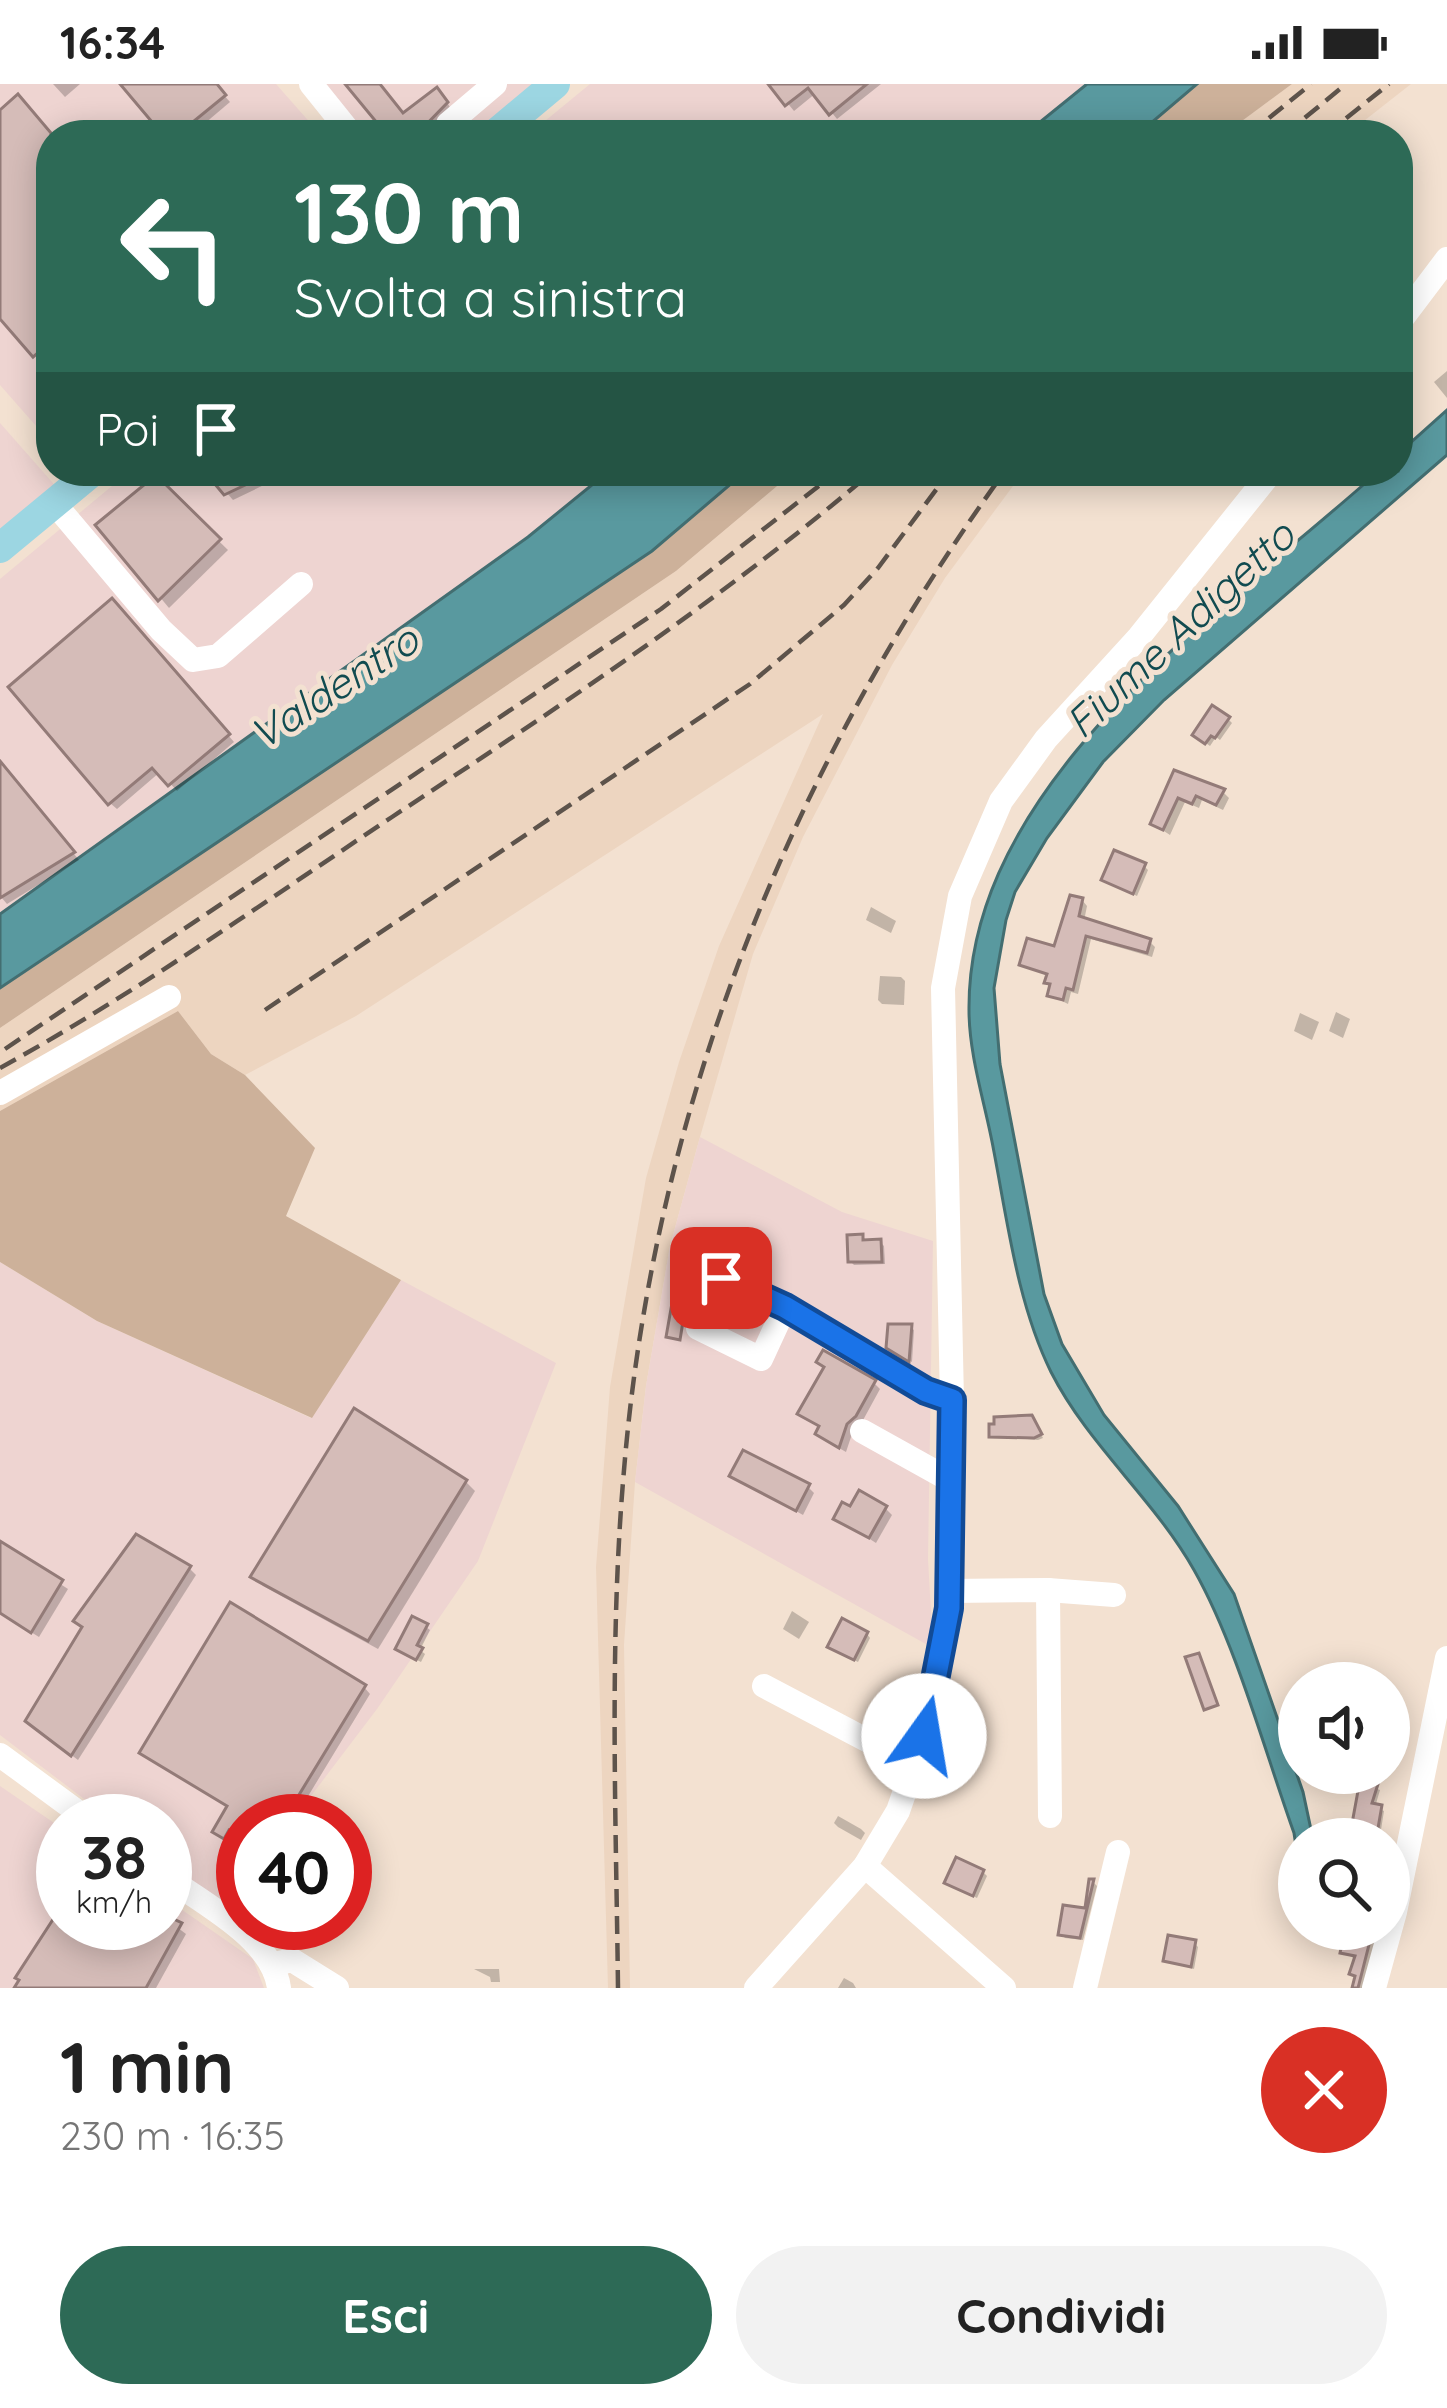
<!DOCTYPE html>
<html lang="it">
<head>
<meta charset="utf-8">
<style>
  body { margin:0; font-family:Quicksand,sans-serif; background:#f2f2f2; color:#222; height:100vh; display:flex; flex-direction:column; font-size:45px; white-space:nowrap }
  * { box-sizing:border-box; margin:0 }
  p { font-size:39px; color:#767676 }
  .icon { flex:none; width:66px; height:66px; fill:none; stroke:currentColor; stroke-width:2; stroke-linecap:round; stroke-linejoin:round }
  .map { position:relative; height:1904px; overflow:hidden }
  .drawer { display:flex; flex-direction:column; background:#fff; flex:1 }
  .drawer>* { flex:none }
  .banner { position:absolute; left:36px; top:36px; width:1377px; height:366px; border-radius:48px; box-shadow:0 6px 30px #0003; background:#2d6a56; color:#fff; overflow:hidden }
  .tools { position:absolute; left:1278px; top:1578px; display:grid; gap:24px }
  .tools a { display:grid; place-items:center; width:132px; height:132px; border-radius:50%; background:#fff; box-shadow:0 6px 30px #0003; font-size:60px }
  .speed { position:absolute; left:36px; top:1710px; display:flex; gap:24px; font-size:60px; font-weight:700; text-align:center }
  .speed>* { display:grid; place-content:center; width:156px; height:156px; border-radius:50%; background:#fff; box-shadow:0 6px 30px #0003; line-height:1 }
  .speed small { font-size:30px; font-weight:400 }
  .speed .limit { border:18px solid #d22; background:#fff; color:#111 }
  .pin { position:absolute; display:grid; place-items:center; width:102px; height:102px; color:#fff; margin:-51px; border-radius:24px; box-shadow:0 6px 18px #0006 }
  .me { position:absolute; width:132px; margin:-66px; rotate:13deg; stroke-linejoin:round; filter:drop-shadow(0 0 9px #0008) }
  .turn { display:flex; align-items:center; gap:42px; height:252px; padding:0 60px; font-size:54px }
  .turn .icon { width:156px; height:156px; stroke-width:2.5 }
  .turn b { display:block; font-size:84px; line-height:102px }
  .then { display:flex; align-items:center; height:114px; padding:0 60px; background:#0003; gap:24px; font-size:45px }
  .round { display:grid; place-items:center; flex:none; width:126px; height:126px; border-radius:63px; background:#f2f2f2 }
  .head { display:flex; align-items:center; justify-content:space-between; height:204px; padding:0 60px }
  h1 { font-size:72px; font-weight:700; line-height:90px }
  .cta { display:flex; gap:24px; margin-top:auto; padding:24px 60px }
  .cta a { flex:1; height:138px; border-radius:72px; background:#2d6a56; color:#fff; font-size:48px; font-weight:700; line-height:138px; text-align:center }
  .cta a+a { background:#f2f2f2; color:#222 }
  .status { display:flex; justify-content:space-between; align-items:center; height:84px; padding:0 60px; background:#fff; direction:ltr }
  .status svg { height:33px; fill:currentColor }
  .map>svg:first-child { display:block }
  .built { fill:#edd5c0 }
  .industrial { fill:#eed4d1 }
  .green { fill:#cdb19a }
  .water { fill:#59999f; stroke:#436e71; stroke-width:3 }
  .shadow { fill:#0003 }
  .building { fill:#d5bcb8; stroke:#937b78; stroke-width:3 }
  .lines { fill:none; stroke-linecap:round; stroke-linejoin:round }
  .minor { stroke:#fff; stroke-width:24 }
  .major { stroke:#9cd6e2; stroke-width:30 }
  .rail { stroke:#5d534b; stroke-width:4.5; stroke-dasharray:18 9; stroke-linecap:butt }
  .route-casing { stroke:#114b97; stroke-width:30 }
  .route { stroke:#1a73e8; stroke-width:21 }
  .labels { text-anchor:middle; stroke-width:10; stroke-linejoin:round; paint-order:stroke }
  .water-label { font-size:42px; font-style:italic; fill:#114b50; stroke:#f3e1d1 }
</style>
</head>
<body>
<div class="status"><b>16:34</b><svg viewBox="0 0 49 12"><path d="M0 12V9h3v3zM5 12V6h3v6zM10 12V3h3v9zM15 12V0h3v12zM26 1h20v11H26zM47 4h2v5h-2z"/></svg></div>
<div class="map">
<svg width="1447" height="1904" viewBox="0 0 1447 1904">
  <rect width="100%" height="100%" fill="#f3e1d1"/>
  <g class="built">
    <path d="M1292,0h119l-65,51h-123z"/>
    <path d="M795,387h229l-79,107 -53,87 -89,172 -50,117 -53,183 -30,109 -24,140 -11,96 -11,163 6,343h-22l-12,-421 14,-180 36,-209 33,-116 40,-116 104,-232 -467,302 -111,59 -34,-21 -33,-43 -178,100v-83l676,-457z"/>
  </g>
  <g class="industrial">
    <path d="M0,0h276l45,51h-270v308l-51,-58z"/>
    <path d="M317,0h225l-61,51h-118z"/>
    <path d="M590,0h497l-63,51h-496z"/>
    <path d="M0,339l59,67 -59,50z"/>
    <path d="M130,387h479l-81,66 -528,377v-335z"/>
    <path d="M700,1053l142,75 91,29 -5,318 5,89 -298,-166 11,-96 24,-140z"/>
    <path d="M0,1178l97,59 214,97 90,-138 155,83 -78,198 -101,148 -85,112h-49v88l-4,8 -74,-56v-40h-52l-113,-86z"/>
    <path d="M0,1702l63,43v94h102v-25l88,61 11,29h-264z"/>
  </g>
  <g class="green">
    <path d="M1197,0h95l-69,51h-86z"/>
    <path d="M746,387h49l-119,100 -676,457v-40l652,-437z"/>
    <path d="M178,927l33,43 34,21 70,73 -29,68 115,64 -89,138 -215,-97 -97,-59v-151z"/>
  </g>
  <g class="water">
    <path d="M1087,0h110l-60,51h-113z"/>
    <path d="M1447,326v45l-283,245 -61,62 -56,76 -32,54 -9,28 -12,68 6,76 44,230 18,50 42,71 74,91 56,88 69,198 10,47h-14v27l-5,-33c-29,-81 -58,-189 -100,-263 -40,-71 -106,-125 -143,-198 -33,-67 -43,-147 -57,-220 -8,-46 -25,-95 -25,-142 -2,-229 256,-401 410,-539h19v-17z"/>
    <path d="M609,387h137l-94,80 -652,437v-74l528,-377z"/>
  </g>
  <g class="shadow">
    <path d="M53,0h27l-15,13z"/>
    <path d="M124,0h90l16,18 -39,33h-24z"/>
    <path d="M349,0h28l26,32 40,-19 9,13 -23,25h-38z"/>
    <path d="M772,0h109l-44,35 -21,-26 -22,18z"/>
    <path d="M0,30l51,22v217l-10,8 -41,-46z"/>
    <path d="M274,39l11,12h-25z"/>
    <path d="M1447,287v27l-13,-16z"/>
    <path d="M208,387h85l-60,29z"/>
    <path d="M155,395l73,71 -59,58 -69,-83z"/>
    <path d="M119,524l115,134 -57,49 -17,-19 -43,37 -7,-6z"/>
    <path d="M1228,635l4,4 -12,17 -4,-3 -6,9 -11,-8z"/>
    <path d="M0,680l79,96 -72,44 -6,-7z"/>
    <path d="M1176,690l47,18 6,6 -6,12 -21,-10 -3,8 -14,-6 -15,33 -17,-11z"/>
    <path d="M1144,782l4,4 -11,26 -33,-16z"/>
    <path d="M1082,816l5,6 -3,15 66,21 5,5 -3,10 -61,-18 -13,55 -7,-2 -3,12 -18,-9 -1,-19 -27,-12 34,-14z"/>
    <path d="M871,823l25,14 -5,12 -25,-13z"/>
    <path d="M880,892l21,1 4,4 -1,24 -22,-1 -4,-4z"/>
    <path d="M1336,928l14,7 -7,19 -14,-7z"/>
    <path d="M1300,929l19,9 -7,18 -18,-9z"/>
    <path d="M880,1158l4,4 1,18 -31,1 -4,-4z"/>
    <path d="M910,1243l4,3 -2,32 -18,-10z"/>
    <path d="M874,1299l6,6 -18,33 -9,9 -7,21 -21,-12 -6,-6 3,-6 -21,-14z"/>
    <path d="M1034,1338l9,16 -5,2 -46,-4z"/>
    <path d="M733,1391l75,12 6,6 -11,22z"/>
    <path d="M466,1398l9,9 -97,158 -115,-63 -9,-9z"/>
    <path d="M885,1424l7,7 -16,28 -39,-25z"/>
    <path d="M0,1461l68,44 -29,48 -39,-24z"/>
    <path d="M189,1484l7,7 -118,185 -43,-33z"/>
    <path d="M792,1527l17,11 -10,17 -16,-10z"/>
    <path d="M426,1543l4,3 -10,20 5,4 -4,8 -18,-9z"/>
    <path d="M867,1550l3,4 -12,24 -24,-12z"/>
    <path d="M364,1603l6,7 -77,127h-50v17l-7,-4 -5,9 -9,-5 8,-30 -88,-55z"/>
    <path d="M1363,1699l17,7 -5,17 9,4 -4,25 -15,-3v6h-13z"/>
    <path d="M838,1732l23,13 4,4 -4,7 -23,-13 -4,-4z"/>
    <path d="M983,1788l4,4 -10,22 -29,-15z"/>
    <path d="M1093,1798l4,4 -14,54 -18,-2 -3,-4 3,-26 22,4z"/>
    <path d="M63,1826v13h102v-5l21,16 -30,54h-138z"/>
    <path d="M1370,1845h10l-16,59h-9l2,-28 -14,-8 25,-14z"/>
    <path d="M1194,1859l4,4 -4,22 -27,-9z"/>
    <path d="M474,1885h25l1,13h-9l-1,-5z"/>
    <path d="M844,1894l9,5 3,5h-18z"/>
  </g>
  <g class="building">
    <path d="M120,0h97l9,11 -49,40h-14z"/>
    <path d="M345,0h35l23,29 34,-26 11,15 -32,33h-29z"/>
    <path d="M768,0h99l-38,31 -21,-27 -23,18z"/>
    <path d="M18,10l33,39v208l-18,16 -33,-38v-209z"/>
    <path d="M204,387h71l-51,24z"/>
    <path d="M156,391l65,64 -63,62 -63,-76z"/>
    <path d="M112,514l118,136 -62,52 -16,-18 -44,37 -100,-118z"/>
    <path d="M1212,621l18,12 -15,21 -4,-2 -6,8 -13,-9z"/>
    <path d="M0,677l75,91 -75,46z"/>
    <path d="M1174,686l51,19 -9,16 -20,-9 -4,8 -14,-6 -15,32 -13,-6z"/>
    <path d="M1114,766l32,13 -13,31 -32,-14z"/>
    <path d="M1070,811l13,3 -4,18 72,23 -4,14 -61,-17 -13,54 -7,-2 -3,12 -16,-4 3,-12 -6,-1 3,-9 -28,-9 8,-27 27,8z"/>
    <path d="M863,1150v6l18,-1 1,23h-34l-1,-27z"/>
    <path d="M680,1174l13,2 -13,80 -14,-3z"/>
    <path d="M888,1240h24l-3,38 -23,-14z"/>
    <path d="M823,1266l53,30 -20,36 -9,8 -8,24 -24,-14 4,-8 -22,-12 27,-47 -8,-5z"/>
    <path d="M354,1324l113,72 -99,161 -118,-64z"/>
    <path d="M1032,1331l10,19 -8,4 -45,-1v-13h5v-7z"/>
    <path d="M743,1366l67,34 -14,27 -67,-35z"/>
    <path d="M859,1406l28,16 -18,32 -36,-19 9,-17 8,4z"/>
    <path d="M136,1450l55,32 -120,190 -46,-35 57,-94 -9,-6z"/>
    <path d="M0,1457l63,39 -32,53 -31,-20z"/>
    <path d="M230,1518l136,83 -83,136h-40v17l-14,-8 -5,9 -12,-7 15,-26 -88,-53z"/>
    <path d="M412,1532l16,8 -11,21 6,3 -7,12 -21,-11z"/>
    <path d="M842,1534l26,14 -14,28 -27,-13z"/>
    <path d="M1199,1569l19,52 -14,5 -19,-53z"/>
    <path d="M1360,1696l18,4 -6,19 10,2 -5,29 -26,-5z"/>
    <path d="M956,1773l28,13 -11,26 -29,-13z"/>
    <path d="M1089,1795h5l-14,59 -22,-3 5,-30 22,3z"/>
    <path d="M63,1820v19h102v-8l17,8 -36,65h-132l5,-8 -4,-2z"/>
    <path d="M1367,1845h6l-15,59h-6l3,-12 -6,-2 6,-18 -15,-3 5,-23 21,5z"/>
    <path d="M1168,1851l28,5 -5,27 -28,-6z"/>
  </g>
  <g class="lines">
    <g class="minor">
      <path d="M311,0l41,51"/>
      <path d="M459,51l-11,-11 47,-40"/>
      <path d="M1398,240l49,-65"/>
      <path d="M54,419l107,127 32,30 25,-4 83,-72"/>
      <path d="M0,1009l169,-96"/>
      <path d="M785,1223l-24,52 -63,-31 23,-50 64,29 141,84 26,9"/>
      <path d="M862,1347l88,49"/>
      <path d="M1048,1506l2,226"/>
      <path d="M949,1507l99,-1 66,5"/>
      <path d="M764,1602l150,79"/>
      <path d="M0,1671l90,66"/>
      <path d="M865,1782l139,122"/>
      <path d="M165,1792c39,28 108,63 114,112"/>
      <path d="M275,1880l17,-4 45,28"/>
      <path d="M756,1904l109,-122 33,-55 26,-75 15,-63 10,-65 3,-208 -9,-412 17,-92 41,-95 45,-62 93,-102 133,-166"/>
      <path d="M1085,1904l33,-136"/>
      <path d="M1374,1904l21,-76 52,-254"/>
    </g>
    <g class="major">
      <path d="M494,51l61,-51"/>
      <path d="M0,464l93,-77"/>
    </g>
    <g class="rail">
      <path d="M1248,51l63,-51"/>
      <path d="M1284,51l62,-51"/>
      <path d="M1325,51l64,-51"/>
      <path d="M265,926l485,-326 94,-79 34,-37 72,-97"/>
      <path d="M5,965l656,-440 177,-138"/>
      <path d="M0,984c136,-75 263,-165 392,-251 165,-109 330,-217 481,-346"/>
      <path d="M618,1904c-2,-173 -9,-346 6,-518 30,-364 168,-705 381,-999"/>
    </g>
  </g>
  <g class="lines">
    <defs>
      <path id="route" d="M721,1194l64,29 141,84 26,9 -3,208 -25,128"/>
    </defs>
    <use href="#route" class="route-casing"/>
    <use href="#route" class="route"/>
  </g>
  <g class="labels">
    <g class="water-label">
      <text transform="translate(1180 545) rotate(-43)" y="15">Fiume Adigetto</text>
      <text transform="translate(334 603) rotate(-33)" y="15">Valdentro</text>
    </g>
  </g>
</svg>
<div class="tools">
<a><svg class="icon" aria-label="sound" viewBox="0 0 24 24"><path d="M4 9h4l5-4v14l-5-4H4zM17 9q2 3 0 6"/></svg></a>
<a><svg class="icon" aria-label="search" viewBox="0 0 24 24"><circle cx="10" cy="10" r="6"/><path d="M15 15l6 6"/></svg></a>
</div>
<div class="speed"><div>38<small>km/h</small></div><div class="limit">40</div></div>
<div class="pin" style="left:721px;top:1194px;background:#d93025"><svg class="icon" aria-label="arrive" viewBox="0 0 24 24"><path d="M6 21V4h12l-3 4 3 4H6"/></svg></div>
<svg class="me" style="left:924px;top:1652px" viewBox="-20 -20 40 40"><circle r="19" fill="#fff"/><path d="M0-13L10 11 0 6-10 11z" fill="#1a73e8"/></svg>
<div class="banner">
<div class="turn"><svg class="icon" aria-label="left" viewBox="0 0 24 24"><path d="M17 20v-9H6M10 6l-5 5 5 5"/></svg><div><b>130 m</b>Svolta a sinistra</div></div>
<div class="then">Poi<svg class="icon" aria-label="arrive" viewBox="0 0 24 24"><path d="M6 21V4h12l-3 4 3 4H6"/></svg></div>
</div>
</div>
<section class="drawer">
<div class="head"><div><h1>1 min</h1><p>230 m · 16:35</p></div><a class="round" style="background:#d93025;color:#fff"><svg class="icon" aria-label="close" viewBox="0 0 24 24"><path d="M6 6l12 12M18 6L6 18"/></svg></a></div>
<div class="cta"><a>Esci</a><a>Condividi</a></div>
</section>
</body>
</html>
